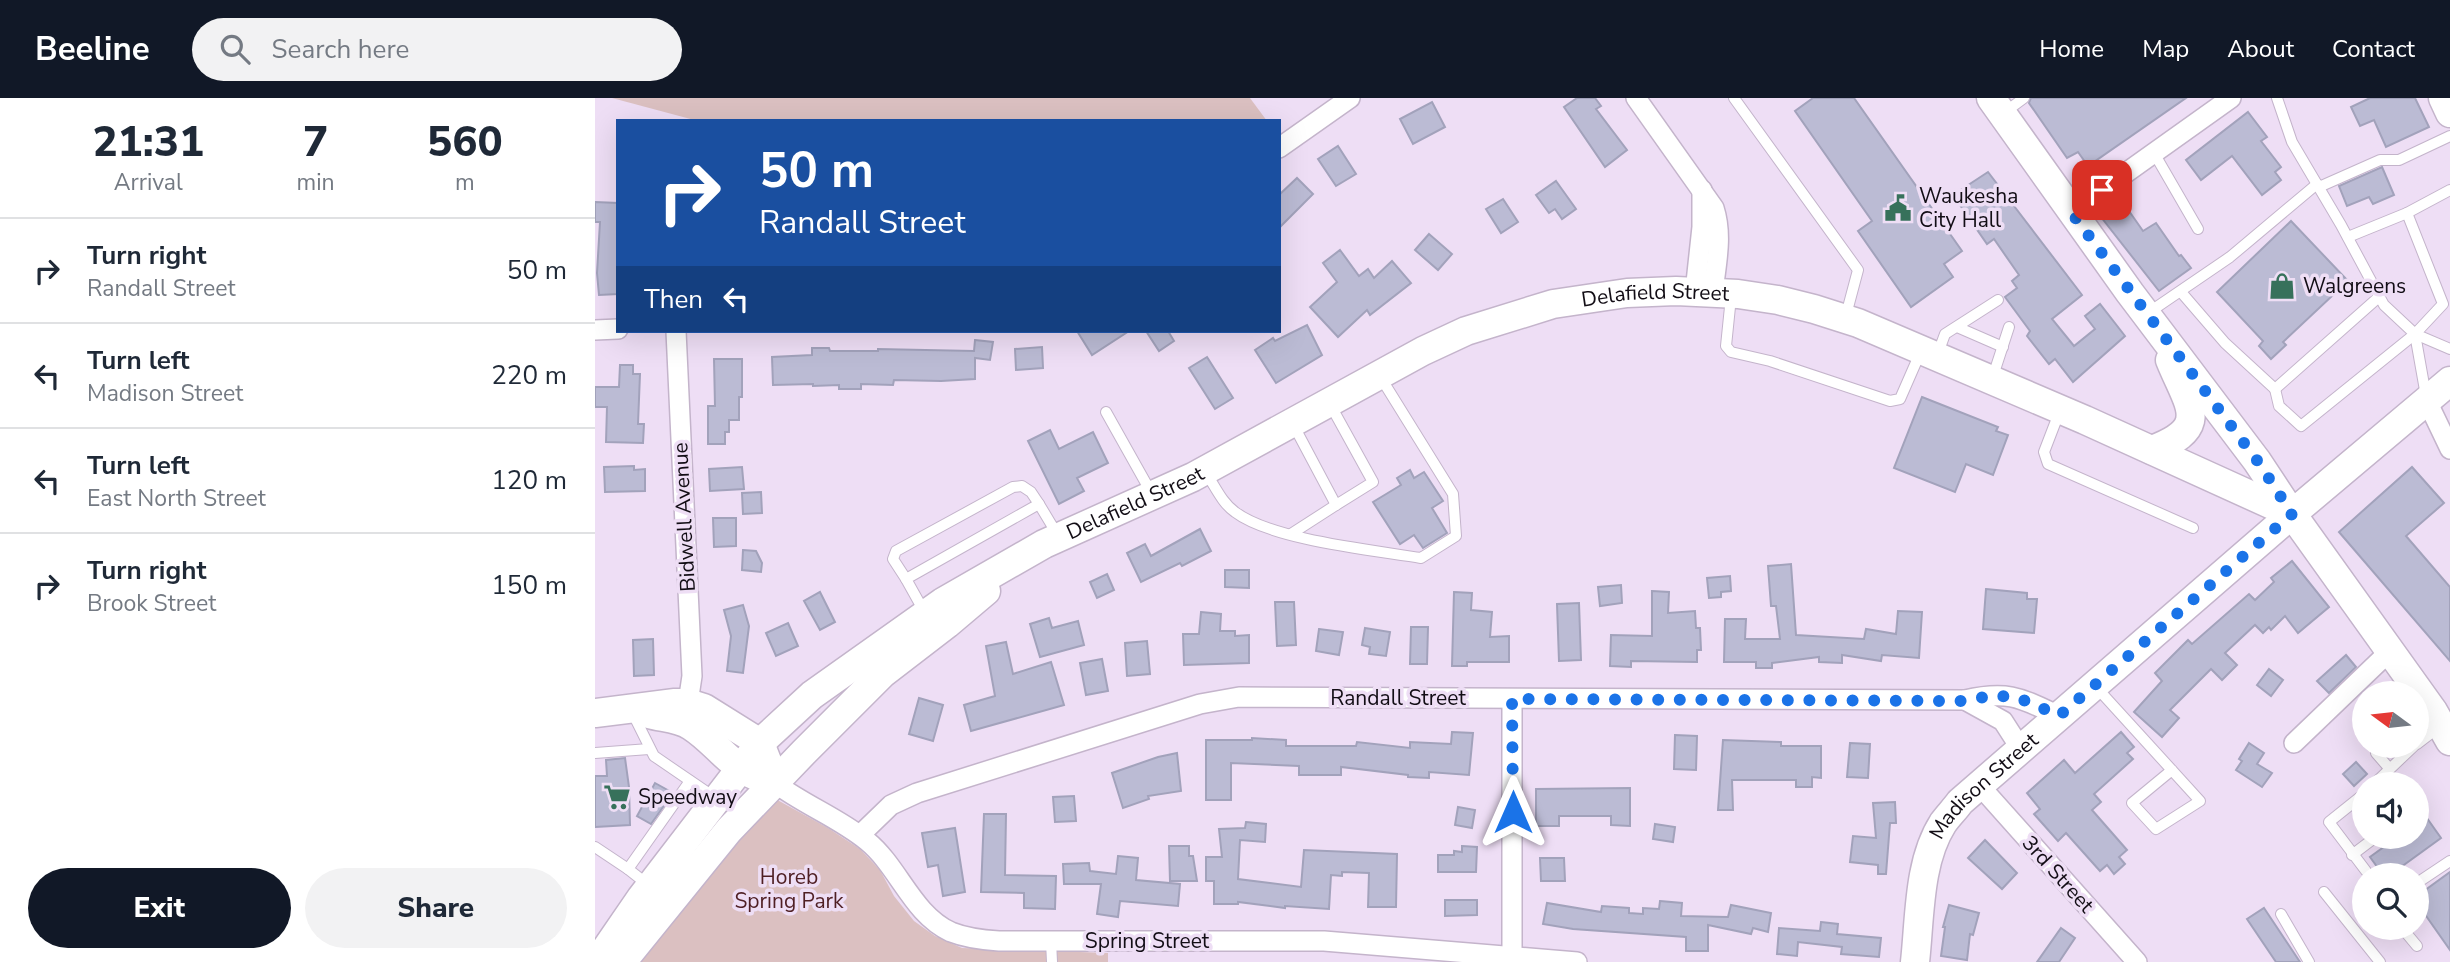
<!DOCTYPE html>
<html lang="en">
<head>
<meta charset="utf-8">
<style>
  body { margin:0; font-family:"Nunito Sans",sans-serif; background:#f2f2f3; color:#1f2937; height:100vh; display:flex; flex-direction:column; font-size:26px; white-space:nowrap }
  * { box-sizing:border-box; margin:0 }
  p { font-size:23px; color:#747a83 }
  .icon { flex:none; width:38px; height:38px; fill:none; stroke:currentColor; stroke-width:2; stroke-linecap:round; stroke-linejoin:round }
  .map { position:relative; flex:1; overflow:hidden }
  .sheet { display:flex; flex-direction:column; background:#fff; width:595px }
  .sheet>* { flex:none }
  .banner { position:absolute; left:21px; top:21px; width:665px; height:214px; border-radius:0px; box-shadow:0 7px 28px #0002; background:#1a4fa0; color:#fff; overflow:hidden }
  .needle { width:46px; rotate:285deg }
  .tools { position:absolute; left:1757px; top:583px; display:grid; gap:14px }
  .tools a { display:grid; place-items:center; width:77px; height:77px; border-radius:50%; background:#fff; box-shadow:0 7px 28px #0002; font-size:35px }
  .pin { position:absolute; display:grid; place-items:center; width:60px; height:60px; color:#fff; margin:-30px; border-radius:14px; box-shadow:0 4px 10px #0006 }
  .me { position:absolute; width:77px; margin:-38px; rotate:0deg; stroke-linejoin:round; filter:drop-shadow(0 0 5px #0008) }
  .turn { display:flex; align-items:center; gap:24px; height:147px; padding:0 28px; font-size:32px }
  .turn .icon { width:91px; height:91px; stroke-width:2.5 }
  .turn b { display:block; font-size:49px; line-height:60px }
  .then { display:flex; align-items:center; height:66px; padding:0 28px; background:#0003; gap:14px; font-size:26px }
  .eta { display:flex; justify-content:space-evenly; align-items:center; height:119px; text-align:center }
  .eta b { font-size:42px; font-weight:800; line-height:49px }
  .cta { display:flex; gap:14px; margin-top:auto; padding:14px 28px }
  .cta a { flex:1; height:80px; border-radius:42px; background:#111827; color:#fff; font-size:28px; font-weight:800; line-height:80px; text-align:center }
  .cta a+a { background:#f2f2f3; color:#1f2937 }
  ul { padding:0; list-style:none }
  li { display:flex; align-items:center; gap:21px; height:105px; padding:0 28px; border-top:2px solid #e0e1e3 }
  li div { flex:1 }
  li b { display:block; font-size:26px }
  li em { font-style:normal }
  header { display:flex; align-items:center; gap:42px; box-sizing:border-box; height:98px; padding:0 35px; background:#111827; color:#fff }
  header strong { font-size:33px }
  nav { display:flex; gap:38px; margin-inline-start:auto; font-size:24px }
  .search { width:490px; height:63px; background:#f2f2f3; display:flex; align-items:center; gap:18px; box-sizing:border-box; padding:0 24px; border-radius:38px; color:#747a83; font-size:26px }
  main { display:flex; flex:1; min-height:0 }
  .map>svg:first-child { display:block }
  .green { fill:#dbc0c1 }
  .building { fill:#bbbbd4; stroke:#a2a2bb; stroke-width:2 }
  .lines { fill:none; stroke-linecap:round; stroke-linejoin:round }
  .lane-casing { stroke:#c4b4cb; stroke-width:12 }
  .street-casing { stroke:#c4b4cb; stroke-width:22 }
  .secondary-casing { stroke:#c4b4cb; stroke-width:31 }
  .lane { stroke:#fff; stroke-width:10 }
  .street { stroke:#fff; stroke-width:19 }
  .secondary { stroke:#fff; stroke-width:28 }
  .route { stroke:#1a73e8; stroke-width:12; stroke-dasharray:0 21.6 }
  .labels { text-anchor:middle; stroke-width:7; stroke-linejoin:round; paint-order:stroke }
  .poi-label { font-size:21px; fill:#120d15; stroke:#eedef5; text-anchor:start }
  .street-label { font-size:21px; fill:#120d15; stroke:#eedef5 }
  .park-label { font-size:21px; fill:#4f1f24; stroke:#eedef5 }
</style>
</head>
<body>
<header>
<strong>Beeline</strong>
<div class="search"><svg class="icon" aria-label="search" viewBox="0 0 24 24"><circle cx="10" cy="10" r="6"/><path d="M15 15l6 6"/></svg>Search here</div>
<nav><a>Home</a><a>Map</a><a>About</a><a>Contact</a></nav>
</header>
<main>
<section class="sheet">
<div class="eta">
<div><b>21:31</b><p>Arrival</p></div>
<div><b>7</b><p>min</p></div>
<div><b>560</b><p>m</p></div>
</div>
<ul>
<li><svg class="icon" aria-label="right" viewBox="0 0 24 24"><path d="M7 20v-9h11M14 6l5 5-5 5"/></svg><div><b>Turn right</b><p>Randall Street</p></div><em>50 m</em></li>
<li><svg class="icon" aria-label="left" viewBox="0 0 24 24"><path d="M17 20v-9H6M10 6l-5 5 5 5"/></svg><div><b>Turn left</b><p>Madison Street</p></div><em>220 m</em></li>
<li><svg class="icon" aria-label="left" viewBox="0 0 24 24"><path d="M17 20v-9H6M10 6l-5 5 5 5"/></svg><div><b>Turn left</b><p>East North Street</p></div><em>120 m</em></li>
<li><svg class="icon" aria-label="right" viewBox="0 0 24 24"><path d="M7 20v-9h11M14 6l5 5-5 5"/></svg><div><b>Turn right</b><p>Brook Street</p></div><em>150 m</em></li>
</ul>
<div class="cta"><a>Exit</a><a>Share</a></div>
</section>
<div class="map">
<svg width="1855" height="864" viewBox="0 0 1855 864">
  <rect width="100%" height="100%" fill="#eedef5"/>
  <g class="green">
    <path d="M17,0h638l17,23h-569z"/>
    <path d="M177,699l56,31 32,21 20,21 14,26 20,25 21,15 27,12 146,5v9h-474z"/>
  </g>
  <g class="building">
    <path d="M982,0h18l6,8 -5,3 31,41 -22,17 -41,-60z"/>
    <path d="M1218,0h41l108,153 -18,13 9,13 -42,30 -53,-76 14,-10 -77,-110z"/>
    <path d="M1436,0h155l-98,68 -10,-14 -11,6 -38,-55z"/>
    <path d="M1775,0h45l14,29 -43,20 -12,-27 -14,6 -9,-19z"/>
    <path d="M837,4l13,25 -32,17 -13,-25z"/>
    <path d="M1653,14l19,25 -6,4 20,26 -6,5 6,8 -19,15 -30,-39 -31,24 -15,-20z"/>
    <path d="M743,48l18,28 -20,12 -18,-27z"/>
    <path d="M1787,69l12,28 -21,9 -4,-7 -22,9 -8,-20z"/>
    <path d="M1393,74l94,123 -30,24 22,27 21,-17 -10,-13 15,-12 25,32 -52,46 -18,-23 -6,5 -22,-28 3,-5 -25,-34 12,-9 -5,-7 7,-6 -25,-36 -7,5 -34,-49z"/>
    <path d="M702,80l16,16 -34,34v-33z"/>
    <path d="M961,83l20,28 -14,10 -7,-10 -6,4 -13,-18z"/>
    <path d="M908,101l15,23 -17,11 -15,-24z"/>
    <path d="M1527,103l21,30 13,-8 23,33 2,-1 10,13 -32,23 -58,-74z"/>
    <path d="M0,104l23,1v91l-19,1 -2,-22 3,-51h-5z"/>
    <path d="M1696,123l57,60 -65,61 3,3 -15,14 -12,-13 4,-5 -46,-49z"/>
    <path d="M834,136l23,20 -14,16 -23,-20z"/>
    <path d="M745,152l19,26 9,-7 6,9 18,-17 19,22 -41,32 -3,-5 -29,27 -28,-30 27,-25 -14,-19z"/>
    <path d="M712,227l15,30 -46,28 -21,-33 18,-12 2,3z"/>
    <path d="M482,233h52l-37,24z"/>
    <path d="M551,233h22l6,10 -15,10z"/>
    <path d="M380,242l18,2 -3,18 -15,-2v21l-34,2 -47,-1 -1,5 -32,-1v5h-22v-4l-26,1v-2l-40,1 -1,-28 40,-2v-7h17l1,3h48v-2l96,2z"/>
    <path d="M447,249l1,21 -27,2 -1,-21z"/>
    <path d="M612,259l26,41 -18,11 -26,-41z"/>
    <path d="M119,261h28v38h-3v23h-10v12h-4v12h-17v-38h7z"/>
    <path d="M25,267h13v9h7l-2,50h6l-1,19 -37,-1 1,-35h-12v-20h24z"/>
    <path d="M1327,299l76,30 -2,4 12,4 -15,40 -27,-11 -11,28 -61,-24z"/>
    <path d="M455,332l9,19 34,-17 15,31 -31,15 7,13 -25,13 -31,-63z"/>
    <path d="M39,368v4l11,-1v22l-40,1 -1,-25z"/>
    <path d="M147,369l2,22 -34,2 -1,-22z"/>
    <path d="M1817,369l32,36 -38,33 44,51v74l-111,-129z"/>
    <path d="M815,372l4,8 10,-6 19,29 -11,7 15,25 -24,15 -9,-13 -14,9 -27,-42 28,-17 -4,-7z"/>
    <path d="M166,394l1,21 -19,1 -1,-21z"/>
    <path d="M118,420h23v28l-22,1z"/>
    <path d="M605,431l11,22 -29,15 -2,-3 -39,19 -14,-29 18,-9 6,12z"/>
    <path d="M148,452l13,1 6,12 -1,9 -19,-2z"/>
    <path d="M1697,463l37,46 -31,26 -13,-17 -14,14 -2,-3 -6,6 -8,-8 -30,28 12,12 -15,15 -11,-11 -41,41 9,8 -17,19 -28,-25 28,-31 -7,-8 33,-33 4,4 57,-50 6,6 19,-18 -3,-4z"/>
    <path d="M1196,466l5,71 68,4 2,-10 30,5 2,-23 24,1 -3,46 -37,-3 -1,6 -39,-6v8l-23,-1v-5l-47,6v5h-16v-6h-32l1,-43h21l-1,20h35l-4,-33h-5l-3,-40z"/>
    <path d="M630,472h24v18l-24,-1z"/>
    <path d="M512,476l7,16 -17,8 -7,-16z"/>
    <path d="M1135,478l1,15 -10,1v5l-12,1 -2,-20z"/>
    <path d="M1026,487l1,18 -22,3 -2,-19z"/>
    <path d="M1391,491l41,4v6h10l-3,34 -51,-4z"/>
    <path d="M1057,493l17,1 -1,21 27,-2 1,17h4l1,22h-4v12l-66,-1v6l-21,-1 1,-31 41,1z"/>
    <path d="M225,494l15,30 -15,8 -16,-29z"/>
    <path d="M859,494l18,1 -1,17 21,2 -2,25 19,-1v26h-42v4h-15z"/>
    <path d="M680,504h19l2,43 -19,1z"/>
    <path d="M984,505l2,57 -22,1 -2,-57z"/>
    <path d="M148,507l6,21 -6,47 -16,-2 4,-35 -7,-26z"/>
    <path d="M606,514l20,2 -1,17h15v5l14,-1v28l-65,2 -1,-31h16z"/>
    <path d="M454,520l3,10 26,-7 6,24 -44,12 -10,-33z"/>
    <path d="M193,525l10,23 -22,10 -10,-23z"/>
    <path d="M816,529h17l-1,37h-17z"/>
    <path d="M770,530l25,4 -4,24 -17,-2 1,-7 -8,-2z"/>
    <path d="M724,531l24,3 -4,23 -23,-4z"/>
    <path d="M58,541l1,36 -20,1 -1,-36z"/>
    <path d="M552,543l3,33 -23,2 -2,-33z"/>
    <path d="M411,544l7,32 38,-12 13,43 -93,26 -7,-26 31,-9 -9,-50z"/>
    <path d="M1751,557l10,12 -27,26 -12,-12z"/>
    <path d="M507,561l6,32 -22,4 -6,-32z"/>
    <path d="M1674,571l14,11 -12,16 -14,-11z"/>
    <path d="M324,600l24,7 -10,36 -24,-7z"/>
    <path d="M857,634l21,1 -4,42 -40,-3v6l-21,-1v-2l-67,-8v8h-42v-9l-68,-3v37h-25v-60h46v-2l34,2v6h70l1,-4 53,6v-6l41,2z"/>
    <path d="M1526,634l13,15 -7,6 6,6 -39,35 7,8 -9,8 35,40 -8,7 6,7 -11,10 -7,-9 -7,6 -34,-38 -8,8 -24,-27 6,-5 -13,-16 37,-33 11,13z"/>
    <path d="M1080,637l22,1 -1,34 -22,-1z"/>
    <path d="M1128,642l58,2v4h40v32l-9,-1v10h-16v-7h-64l1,30h-15z"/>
    <path d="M1255,645l20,1 -2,34 -21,-1z"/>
    <path d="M1654,645l15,10 -7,11 15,9 -10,14 -26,-17 6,-9 -3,-2z"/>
    <path d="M582,655l4,38 -33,5 1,3 -26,9 -11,-35 46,-16z"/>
    <path d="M30,660l4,29 1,38 -35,2v-51h12l-1,-16z"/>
    <path d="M1761,664l11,12 -13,12 -11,-12z"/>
    <path d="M60,685l18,10 -22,31 -14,-8z"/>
    <path d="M1035,690v38l-19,-1v-9h-52v10h-23v-37z"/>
    <path d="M479,698l2,25 -21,1 -2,-25z"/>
    <path d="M1300,704l1,21h-6l-4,51h-8v-9l-28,-3 3,-26 23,2 -3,-35z"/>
    <path d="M1822,706l24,34 -51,37h-7l-13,-18 29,-21h18z"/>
    <path d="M863,709l17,3 -3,18 -17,-3z"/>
    <path d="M389,716h22l-1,61 51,1 -1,33 -31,-1v-15l-43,-1z"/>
    <path d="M651,724l20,2 -1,18 -25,-2 -2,39 63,8 3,-37 93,4 -1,53h-28l1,-34 -27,-1v4l-11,-1 -2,34 -44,-3v2l-47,-6v2h-24v-23h-8v-24h16l-3,-28 26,-1z"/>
    <path d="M1060,726l20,3 -2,15 -20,-3z"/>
    <path d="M360,730l10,64 -22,4 -5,-31 -10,2 -6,-34z"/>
    <path d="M1390,742l32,33 -15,16 -34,-31z"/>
    <path d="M574,748h20v10h4l4,25h-27z"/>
    <path d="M867,748l15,1 -1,25h-38v-17h16v-4l8,1z"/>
    <path d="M523,758l20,2 -2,22 44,4 -2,22 -58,-5 -2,16 -21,-3 4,-30h-37l-1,-20 26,-1 1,8 26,3z"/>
    <path d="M945,760h24l1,23h-24z"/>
    <path d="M1855,774v78l-33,-47v-7z"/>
    <path d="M850,802h32v15l-32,1z"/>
    <path d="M1065,803l22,2 -1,13 47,1 3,-12 40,8 -3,19 -15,-4 -2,6 -43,-9v26h-22v-14l-113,-8 -30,-5 4,-21 54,9 1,-6 27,2v5l14,1v-6l16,1z"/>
    <path d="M1354,807l30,8 -6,22 -3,-1 -3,26 -26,-4 4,-29h-2z"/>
    <path d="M1669,810l36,54h-24l-29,-43z"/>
    <path d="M1226,824l17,2 -1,10 44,4 -2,19 -38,-3 1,-7 -44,-5 -1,14 -20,-2 2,-26 41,3z"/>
    <path d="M1466,830l14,10 -16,24h-22z"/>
  </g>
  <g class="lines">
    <defs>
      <g id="lane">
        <path d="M1139,0l124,172 -12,45"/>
        <path d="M1682,0l15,44 49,83 43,80 31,29 35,15"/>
        <path d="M1410,14l19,-14"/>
        <path d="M1559,55l44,76"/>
        <path d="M1724,89l61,-27h19l51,-24"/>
        <path d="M1753,139l59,-24"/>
        <path d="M1586,194l44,51 50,46 105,-93"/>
        <path d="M1136,199l-5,49 5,6 39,9 120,40 10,-2 21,-48"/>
        <path d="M1553,215l82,-56 87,-73"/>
        <path d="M1362,229l46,20"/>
        <path d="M1820,236l11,62"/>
        <path d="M1343,255l7,-19 53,-34"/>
        <path d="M1398,278l16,-49"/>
        <path d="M1680,291l4,17 22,20 114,-92 28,-30 -36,-91 43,-23"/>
        <path d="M511,314l46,82"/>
        <path d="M1464,315l-15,39 4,12 145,64"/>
        <path d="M699,328l42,79 37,-23 -42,-76"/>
        <path d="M611,375c9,13 16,30 29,39 37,28 138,38 186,46l35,-22 -3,-42 -72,-116"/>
        <path d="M696,436l45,-29"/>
        <path d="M311,481l-13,-20 3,-8 117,-64 9,-1 9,6 8,12 18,30"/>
        <path d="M330,515l-19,-34 133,-75"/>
        <path d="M1502,590l103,113 -44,28 -24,-26 40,-33"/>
        <path d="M36,612l23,46 60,41"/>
        <path d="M1822,646l22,-17"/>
        <path d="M0,655l54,-4"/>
        <path d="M1781,655l13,15"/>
        <path d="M1779,686l40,-38"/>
        <path d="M1769,696l-35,28 37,49"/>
        <path d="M0,749l33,22"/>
        <path d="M1757,757l25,-19"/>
        <path d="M1822,785l33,-22"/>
        <path d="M52,786l-19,-15 62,-88"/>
        <path d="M1729,794l56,70"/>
        <path d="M1686,816l28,48"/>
        <path d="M1807,830l15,18"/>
        <path d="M456,843l1,21"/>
      </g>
      <g id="street">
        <path d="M1041,0l78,110c9,28 2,56 -1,84"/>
        <path d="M684,50l71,-50"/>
        <path d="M1476,114l160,-114"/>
        <path d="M1100,194l7,-65v-37"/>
        <path d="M0,232l23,-1"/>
        <path d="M81,233l16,345 -4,27"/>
        <path d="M1832,303l23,48"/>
        <path d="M917,601v263"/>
        <path d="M1370,602l38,21 18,28"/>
        <path d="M1699,645l96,-92"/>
        <path d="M180,685c29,22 64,35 92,58 32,26 45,73 84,91 15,6 32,8 48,9h325l253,21"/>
        <path d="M1385,688l157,176"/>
        <path d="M265,737l31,-30 26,-12 283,-89 39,-7 726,3c43,-10 56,-2 94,16"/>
      </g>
      <g id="secondary">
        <path d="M1396,0l139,195 127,168 35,53 141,197 17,30"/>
        <path d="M1848,0l7,15"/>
        <path d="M1557,352c60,-23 37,-43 18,-90"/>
        <path d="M0,615l80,-10h13l16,5 56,35 7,18"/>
        <path d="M54,616c14,4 29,4 42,12 25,16 36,38 65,50"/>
        <path id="s1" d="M2,864l44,-64 119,-155 52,-48 131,-93 101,-58 149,-67 230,-126 43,-20 87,-27 74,-11 49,-2 62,3 40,6 36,9 44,14 227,97 207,94"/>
        <path d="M27,864l107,-132 75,-78 78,-78 65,-50 39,-33"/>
        <path id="s2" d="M1320,864c5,-44 3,-100 28,-139 5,-7 12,-14 17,-21l332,-288 158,-133"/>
      </g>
    </defs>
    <use href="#lane" class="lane-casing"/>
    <use href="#street" class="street-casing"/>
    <use href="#secondary" class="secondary-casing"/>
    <use href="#lane" class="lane"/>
    <use href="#street" class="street"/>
    <use href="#secondary" class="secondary"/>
  </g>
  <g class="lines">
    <path class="route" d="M918,714l-1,-113 453,2c43,-11 56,-3 94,15l233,-202 -33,-51 -188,-251 31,-22"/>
  </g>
  <defs>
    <symbol id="civic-bare" viewBox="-9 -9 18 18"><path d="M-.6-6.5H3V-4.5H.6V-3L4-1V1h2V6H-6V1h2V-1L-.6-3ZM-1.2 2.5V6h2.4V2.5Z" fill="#37715b" stroke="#eedef5" stroke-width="2.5" paint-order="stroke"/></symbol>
    <symbol id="shop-bare" viewBox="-9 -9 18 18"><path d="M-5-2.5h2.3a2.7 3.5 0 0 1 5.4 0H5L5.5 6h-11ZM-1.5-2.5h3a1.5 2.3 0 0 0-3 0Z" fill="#37715b" stroke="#eedef5" stroke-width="2.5" paint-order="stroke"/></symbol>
    <symbol id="supermarket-bare" viewBox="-9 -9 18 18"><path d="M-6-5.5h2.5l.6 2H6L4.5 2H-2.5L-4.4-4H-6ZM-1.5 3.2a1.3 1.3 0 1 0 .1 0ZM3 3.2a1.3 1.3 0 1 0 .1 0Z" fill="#37715b" stroke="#eedef5" stroke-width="2.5" paint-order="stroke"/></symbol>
  </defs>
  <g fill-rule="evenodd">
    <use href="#civic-bare" x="1284" y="91" width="38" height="38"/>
    <use href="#shop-bare" x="1668" y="169" width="38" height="38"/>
    <use href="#supermarket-bare" x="3" y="680" width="38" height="38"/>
  </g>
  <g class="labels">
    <g class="poi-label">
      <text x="1324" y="105">Waukesha<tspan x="1324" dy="24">City Hall</tspan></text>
      <text x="1708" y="195">Walgreens</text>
      <text x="43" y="706">Speedway</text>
    </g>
    <g class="street-label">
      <text dy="7" stroke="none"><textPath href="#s1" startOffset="1288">Delafield Street</textPath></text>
      <text dy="7" stroke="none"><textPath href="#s1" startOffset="721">Delafield Street</textPath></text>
      <text transform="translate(89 419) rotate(-93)" y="7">Bidwell Avenue</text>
      <text x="803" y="607">Randall Street</text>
      <text dy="7" stroke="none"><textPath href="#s2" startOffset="198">Madison Street</textPath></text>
      <text transform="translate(1463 776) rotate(48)" y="7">3rd Street</text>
      <text x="552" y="850">Spring Street</text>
    </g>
    <g class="park-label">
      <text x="194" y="786">Horeb<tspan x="194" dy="24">Spring Park</tspan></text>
    </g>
  </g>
</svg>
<div class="tools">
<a><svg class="needle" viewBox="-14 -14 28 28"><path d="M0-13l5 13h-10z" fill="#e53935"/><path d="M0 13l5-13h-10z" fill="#747a83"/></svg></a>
<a><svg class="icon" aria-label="sound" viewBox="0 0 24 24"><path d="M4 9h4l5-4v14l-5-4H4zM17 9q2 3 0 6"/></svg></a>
<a><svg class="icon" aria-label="search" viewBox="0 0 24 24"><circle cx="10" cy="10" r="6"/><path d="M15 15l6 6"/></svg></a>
</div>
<div class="pin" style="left:1507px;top:92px;background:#d93025"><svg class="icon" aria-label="arrive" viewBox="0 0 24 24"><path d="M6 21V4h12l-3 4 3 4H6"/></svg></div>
<svg class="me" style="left:918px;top:714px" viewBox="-20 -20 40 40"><path d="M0-17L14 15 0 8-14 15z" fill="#1a73e8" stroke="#fff" stroke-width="4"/></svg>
<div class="banner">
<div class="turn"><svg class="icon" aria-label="right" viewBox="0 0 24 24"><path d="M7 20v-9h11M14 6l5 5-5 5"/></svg><div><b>50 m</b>Randall Street</div></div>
<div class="then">Then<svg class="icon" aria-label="left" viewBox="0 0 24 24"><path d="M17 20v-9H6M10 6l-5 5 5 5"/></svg></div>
</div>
</div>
</main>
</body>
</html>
